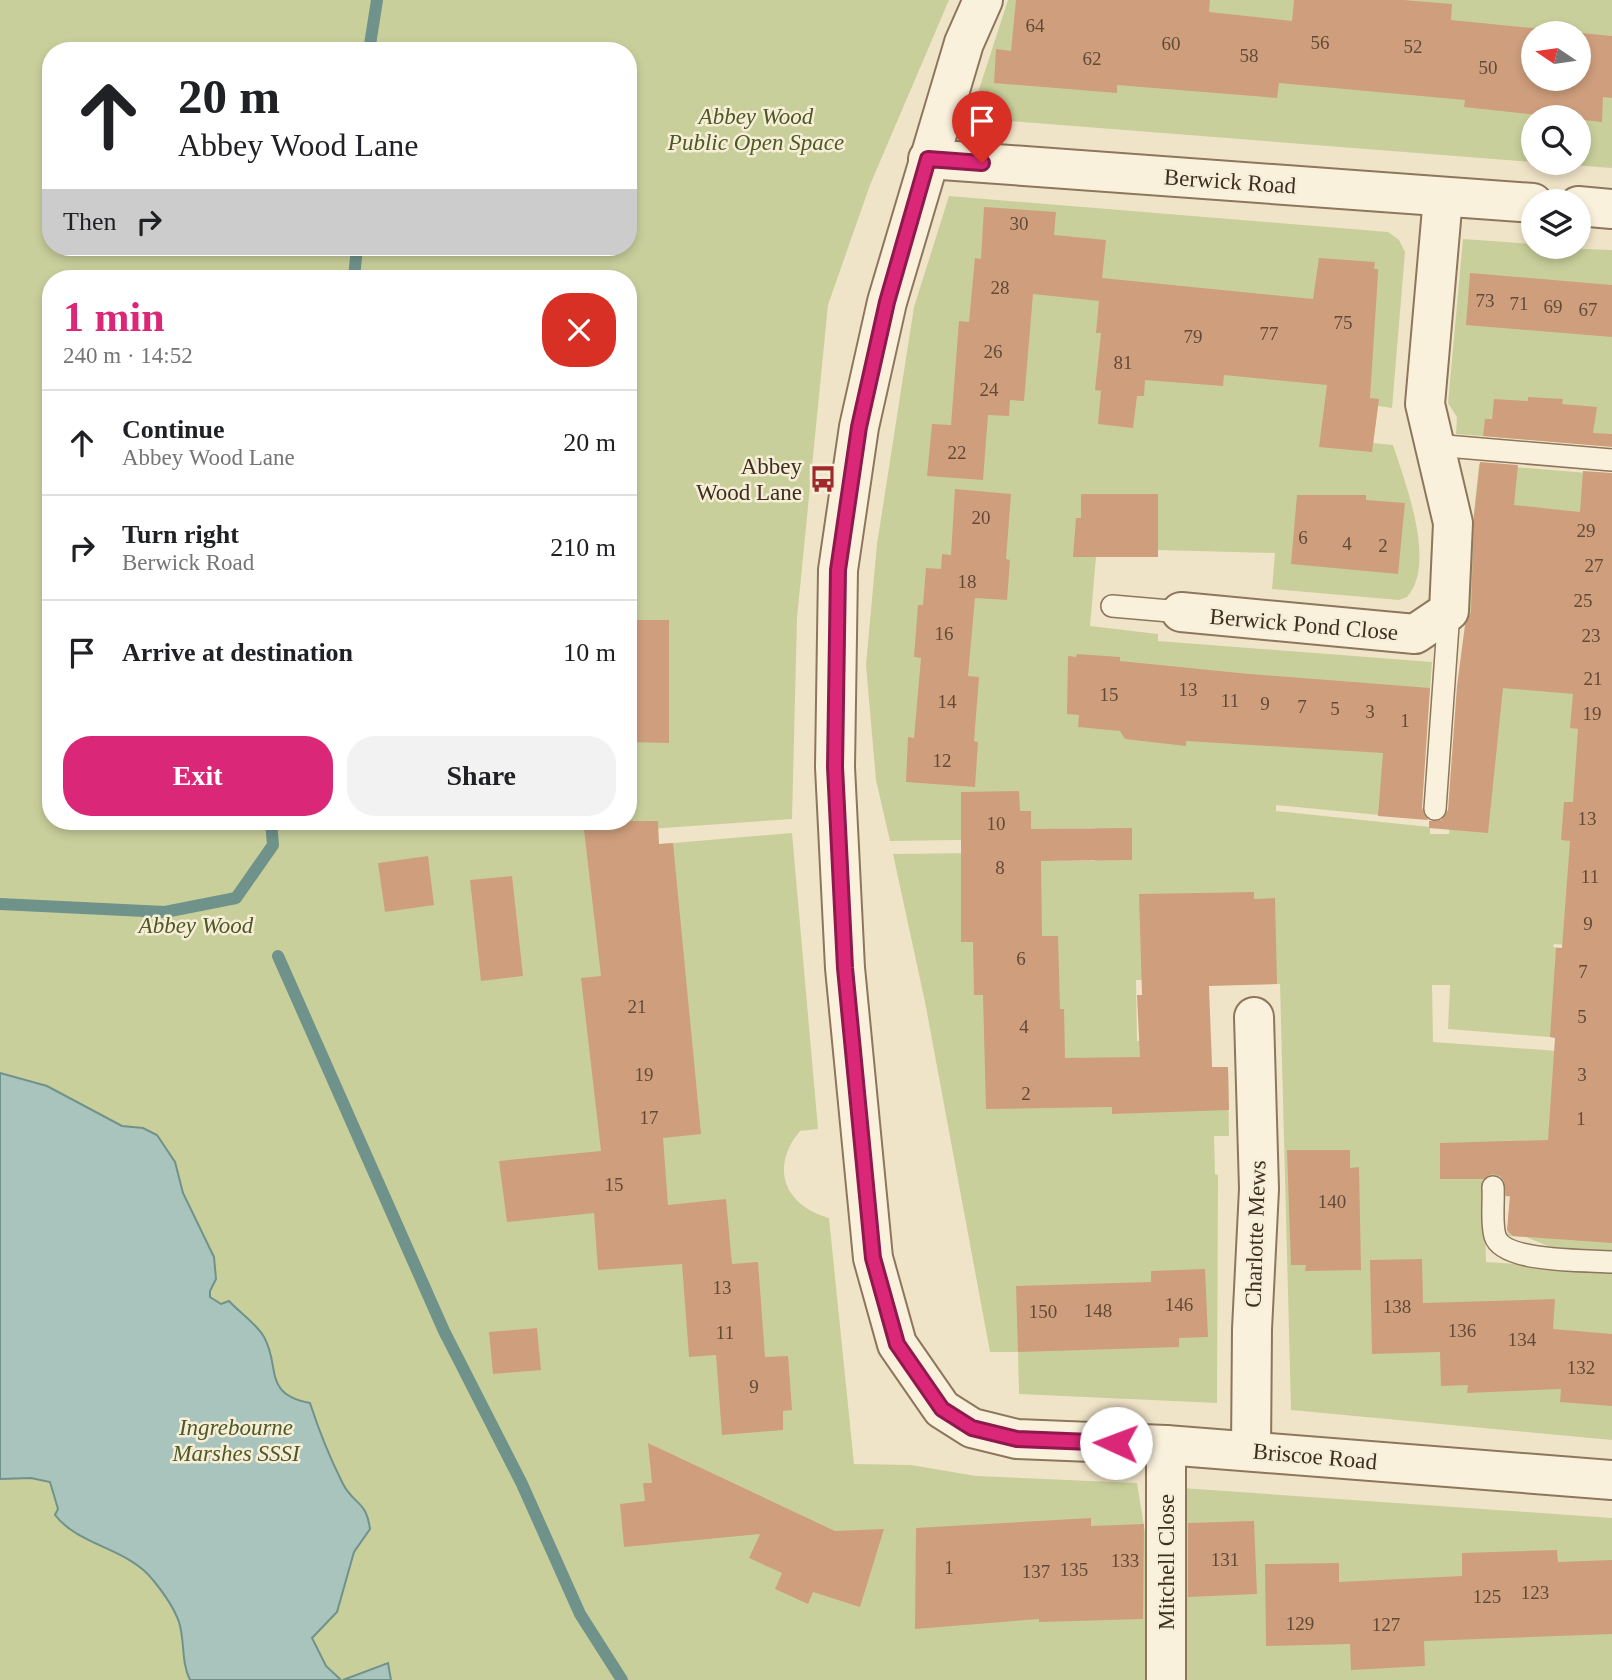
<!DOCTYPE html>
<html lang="en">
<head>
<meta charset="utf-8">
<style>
  body { margin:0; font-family:Georgia,serif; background:#f2f2f2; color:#202124; height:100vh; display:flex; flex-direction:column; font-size:26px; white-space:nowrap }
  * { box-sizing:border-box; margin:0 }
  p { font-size:23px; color:#757577 }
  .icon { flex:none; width:38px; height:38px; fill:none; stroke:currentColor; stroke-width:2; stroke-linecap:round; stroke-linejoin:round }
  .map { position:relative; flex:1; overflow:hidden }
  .drawer { position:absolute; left:42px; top:270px; width:595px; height:560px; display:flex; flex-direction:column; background:#fff; border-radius:28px; box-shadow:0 4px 10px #0003 }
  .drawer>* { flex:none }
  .guide { position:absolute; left:42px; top:42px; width:595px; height:214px; border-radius:28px; box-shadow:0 4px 10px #0003; background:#fff; color:#202124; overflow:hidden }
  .needle { width:46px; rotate:283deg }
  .fabs { position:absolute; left:1521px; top:21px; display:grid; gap:14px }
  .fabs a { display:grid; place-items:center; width:70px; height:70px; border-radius:50%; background:#fff; box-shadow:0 4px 10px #0003; font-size:35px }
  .pin { position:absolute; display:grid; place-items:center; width:60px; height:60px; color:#fff; margin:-72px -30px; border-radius:50% 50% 50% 0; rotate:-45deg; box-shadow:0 0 7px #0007 }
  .pin .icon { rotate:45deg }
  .me { position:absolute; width:77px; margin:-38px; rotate:272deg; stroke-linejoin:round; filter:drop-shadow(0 0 5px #0008) }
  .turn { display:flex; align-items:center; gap:24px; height:147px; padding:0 21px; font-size:32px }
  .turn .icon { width:91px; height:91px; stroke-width:2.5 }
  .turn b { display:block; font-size:49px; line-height:60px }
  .then { display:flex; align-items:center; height:66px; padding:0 21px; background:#0003; gap:14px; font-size:26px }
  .round { display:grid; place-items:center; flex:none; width:74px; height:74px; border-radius:28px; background:#f2f2f2 }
  .headline { display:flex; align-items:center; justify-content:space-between; height:119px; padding:0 21px }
  h1 { font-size:42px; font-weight:700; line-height:52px; color:#db2777 }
  .button { display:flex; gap:14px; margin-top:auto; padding:14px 21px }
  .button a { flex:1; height:80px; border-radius:28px; background:#db2777; color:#fff; font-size:28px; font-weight:700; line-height:80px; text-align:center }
  .button a+a { background:#f2f2f2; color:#202124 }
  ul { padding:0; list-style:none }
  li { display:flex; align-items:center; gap:21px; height:105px; padding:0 21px; border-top:2px solid #e0e0e0 }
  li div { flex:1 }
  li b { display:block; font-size:26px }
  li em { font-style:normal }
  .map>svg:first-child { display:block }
  .green { fill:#c9cf9b; fill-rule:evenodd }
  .water { fill:#a9c4bc; stroke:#6f938a; stroke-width:2 }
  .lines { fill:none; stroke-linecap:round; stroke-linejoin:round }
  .stream { stroke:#6f938a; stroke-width:12 }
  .building { fill:#cf9f7d; fill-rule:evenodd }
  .service-casing { stroke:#8d765c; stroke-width:24 }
  .minor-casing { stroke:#8d765c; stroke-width:42 }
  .service { stroke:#faf1dc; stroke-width:21 }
  .minor { stroke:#faf1dc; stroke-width:38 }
  .route-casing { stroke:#8e194d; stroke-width:18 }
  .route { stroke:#db2777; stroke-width:12 }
  .labels { text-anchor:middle; stroke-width:5; stroke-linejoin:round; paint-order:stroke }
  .number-label { font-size:19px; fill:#624a37 }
  .park-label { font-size:23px; font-style:italic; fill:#4d5a26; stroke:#f7eed8 }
  .street-label { font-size:23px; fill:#3d2e20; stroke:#f7eed8 }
  .poi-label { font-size:23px; fill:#3d2e20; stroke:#f7eed8; text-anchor:end }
</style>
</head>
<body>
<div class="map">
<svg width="1612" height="1680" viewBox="0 0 1612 1680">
  <rect width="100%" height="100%" fill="#f0e4c8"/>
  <g class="green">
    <path d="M0,0h949l-79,185 -42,120 -31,313 -5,201 -143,10 1,16 142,-12 26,296 -18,2c-31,37 -15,75 29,87l25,246 57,1 65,11 161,7 12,74 1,123h-1150zM51,51h577v196h-577zM51,278h577v543h-577z"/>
    <path d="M1008,0h604v168l-67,-5h33v-46h-45v45l-549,-43 -8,-6 -1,-11zM1533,33h45v46h-45z"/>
    <path d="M949,196l439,36 11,8 6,12 -13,156 -14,-2 -5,37 20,2c12,37 44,119 14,152l-8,3 -127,-11 3,-36 -117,-3 -62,7 -6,69 68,8v7l274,21 -12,157 -144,-14v6l154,16v7h19l13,-133 6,-130 11,-107 133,11v474l-58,-5 -1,3 59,5v90l-164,-13 2,-44h-18l1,57 179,13v198l-54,-3 -32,-13 -19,-1 3,-39 -6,-1 -1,-16 -19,1 2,81 126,8v170l-321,-30 -11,-426 -144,-4 1,61 74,-2 1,28h16l1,69h-15l1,38 3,1 -1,228 -198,-9 -1,-42h-28l-65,-350 -32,-148 158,-2 1,9h43v-33l-37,1 -38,10 -130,2 -14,-61 -10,-115 11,-121 37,-237z"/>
    <path d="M1463,239l70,5v3l79,3v196l-156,-12 1,-17 -9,-14z"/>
    <path d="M1182,1488l430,30v162h-428z"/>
  </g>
  <g class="water">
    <path d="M0,1073l47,13 75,40 21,2 14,7 18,27 8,31 31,64 2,22 -6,12v6l11,7 8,-3c11,12 27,22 35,36 17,30 -2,57 46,66 9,28 20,55 33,81 11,21 23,16 27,45l-16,23 -17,60 -25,26 14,28 15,14h-151c-9,-18 -5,-39 -11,-58 -5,-14 -17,-31 -26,-42 -25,-32 -74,-34 -98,-65l3,-6 -8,-27 -19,-4 -31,1z"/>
    <path d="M388,1663l3,17h-48z"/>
  </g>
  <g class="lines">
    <g class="stream">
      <path d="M369,51l8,-51"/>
      <path d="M354,278l3,-31"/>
      <path d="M0,904l165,8 71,-14 37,-53 -2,-24"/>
      <path d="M278,956l166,375 78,153 58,130 42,66"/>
    </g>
  </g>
  <g class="building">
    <path d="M1016,0h194l-1,12 83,9 2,-21h109l49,4 -1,16 161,16v62l-9,-1 -1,25 -138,-15 1,-7 -186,-17 -2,15 -160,-13v8l-123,-10 2,-34 15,2zM1533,33h45v46h-45z"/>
    <path d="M984,207l72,5 -2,23 52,5 -4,38 211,21 6,-41 56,4 -1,7h4v5l-8,124 9,1 -7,53 -53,-5 8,-62 -103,-10 -1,11 -78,-6 -1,16h-7l-4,32 -35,-4 3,-33 -6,-1 6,-57h-5l3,-32 -66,-7 -9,107 -14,-1 -1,16 -21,-1 -5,65 -56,-4 5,-52 19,1 8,-104 10,1 6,-64 6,1z"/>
    <path d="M1470,273l142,12v52l-146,-12z"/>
    <path d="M1528,397l35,2 -1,5 35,3 -4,26 19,1v13l-129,-11 2,-17h7l2,-20 34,2z"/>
    <path d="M1480,462l38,3 -4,40 66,7 3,-41 29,2v770l-99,-7 -6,-6 3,-34h-4l-2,-15 -4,-5 -8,-2 -9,5h-43v-36l108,-3 7,-102 -5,-1 6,-89h6l8,-107 -9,-1 3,-38h9l5,-73 -8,-1 3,-34 -70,-6 -15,145 -59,-5v-7l12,-1 7,-10 9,-124 8,-61 6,-13 3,-97z"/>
    <path d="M955,489l56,5 -5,65 4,1 -3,40 -32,-2 -7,78 11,1 -5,64 4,1 -3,45 -69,-5 2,-45 6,1 7,-80 -7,-1 4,-52h5l3,-37 15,1 1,-15 9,1z"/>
    <path d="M1081,494h77v63h-85l3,-39h5z"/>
    <path d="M1297,495h69v5l39,3 -7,71 -107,-10z"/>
    <path d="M630,620h39v123l-41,-1z"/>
    <path d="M1077,654l43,3v4l129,13 181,14 -8,120 6,12 -50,-4 5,-63 -197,-12v5l-61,-7 -5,-8 -42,-4 1,-12 -12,-1 1,-58 8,1z"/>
    <path d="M1019,791l1,20h11v18l101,-1v32l-91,1 1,75h16l2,73h4l1,49 75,-1 -3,-62h5l-3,-101 115,-2v7l21,-1 2,86 -68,2 3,81h16l1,43 -117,4v-7l-126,2 -3,-114h-9l-1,-53h-12v-150z"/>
    <path d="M583,821h75l1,23 14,-1 28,291 -38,4 5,67 58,-6 6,65 26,-2 7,95 23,-1 4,54 -9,1v19l-61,5 -6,-80 -27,2 -7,-93 -84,6 -4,-57 -87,9 -8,-61 102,-10 -20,-173 20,-2z"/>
    <path d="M428,856l6,49 -49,7 -7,-49z"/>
    <path d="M512,876l11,100 -42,5 -11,-101z"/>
    <path d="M1287,1150h63v18l9,-1 2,103 -56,1 1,-6h-15z"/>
    <path d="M1422,1259l1,44 132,-4 -2,30 59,5v72l-52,-4 1,-13 -94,4 1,-8 -27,1 -1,-34 -68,2 -2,-94z"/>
    <path d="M1205,1269l3,68 -29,1v9l-161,5 -2,-66 135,-4v-11z"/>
    <path d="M537,1328l4,42 -48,4 -4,-42z"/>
    <path d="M648,1443l187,88 49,-2 -24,78 -47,-15 -5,12 -33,-15 7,-16 -33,-15 11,-24 -136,13 -4,-43 25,-3 -2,-18h9z"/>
    <path d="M1091,1518v8l53,-2 -1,95 -104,3v-3l-124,10 1,-101z"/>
    <path d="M1254,1521l3,73 -69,3v-74z"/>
    <path d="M1557,1550l1,12 54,-2v74l-188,7 1,25 -74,4 -1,-26 -84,2 -1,-82 74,-1v19l123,-6v-23z"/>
  </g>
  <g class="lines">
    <defs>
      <g id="service">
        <path d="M1434,445l178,15"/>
        <path d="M1112,606l69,6"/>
        <path d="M1435,809l14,-198"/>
        <path d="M1493,1187c1,15 -2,35 2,49 8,27 93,24 117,26"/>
      </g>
      <g id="minor">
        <path d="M983,0l-19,43 -77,259 -28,125 -21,143 -3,197 10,201 28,290 24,86 45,65 30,19 45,11 149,6 446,35"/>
        <path d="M928,159l605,44"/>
        <path d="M1578,206l34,3"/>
        <path d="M1181,612l234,22 34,-23 4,-88 -28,-119 18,-207"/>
        <path d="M1166,1445v235"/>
        <path d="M1251,1451l1,-122 7,-140 -5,-172"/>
      </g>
    </defs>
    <use href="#service" class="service-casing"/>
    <use href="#minor" class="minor-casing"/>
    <use href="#service" class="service"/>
    <use href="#minor" class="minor"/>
  </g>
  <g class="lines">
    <defs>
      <path id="route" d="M982,163l-54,-4 -41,143 -28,125 -21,143 -3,197 10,201 28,290 24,86 45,65 30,19 45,11 99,4"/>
    </defs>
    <use href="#route" class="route-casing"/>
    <use href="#route" class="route"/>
  </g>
  <defs>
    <symbol id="bus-bare" viewBox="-9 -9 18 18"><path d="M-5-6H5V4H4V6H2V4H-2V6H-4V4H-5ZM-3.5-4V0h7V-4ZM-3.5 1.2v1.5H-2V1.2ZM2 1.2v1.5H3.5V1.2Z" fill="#9e2a2b" stroke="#f7eed8" stroke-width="2.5" paint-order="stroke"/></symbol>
  </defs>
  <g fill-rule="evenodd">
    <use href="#bus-bare" x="804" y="460" width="38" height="38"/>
  </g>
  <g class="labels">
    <g class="number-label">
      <text x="1035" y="32">64</text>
      <text x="1320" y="49">56</text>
      <text x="1171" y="50">60</text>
      <text x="1413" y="53">52</text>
      <text x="1249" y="62">58</text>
      <text x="1092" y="65">62</text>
      <text x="1488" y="74">50</text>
      <text x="1019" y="230">30</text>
      <text x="1000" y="294">28</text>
      <text x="1485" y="307">73</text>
      <text x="1519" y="310">71</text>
      <text x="1553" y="313">69</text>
      <text x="1588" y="316">67</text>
      <text x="1343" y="329">75</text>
      <text x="1269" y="340">77</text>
      <text x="1193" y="343">79</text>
      <text x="993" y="358">26</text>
      <text x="1123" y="369">81</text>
      <text x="989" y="396">24</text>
      <text x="957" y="459">22</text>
      <text x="981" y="524">20</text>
      <text x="1586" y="537">29</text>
      <text x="1303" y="544">6</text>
      <text x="1347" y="550">4</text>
      <text x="1383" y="552">2</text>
      <text x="1594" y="572">27</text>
      <text x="967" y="588">18</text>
      <text x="1583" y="607">25</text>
      <text x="944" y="640">16</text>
      <text x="1591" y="642">23</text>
      <text x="1593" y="685">21</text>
      <text x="1188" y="696">13</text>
      <text x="1109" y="701">15</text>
      <text x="1230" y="707">11</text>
      <text x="947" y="708">14</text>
      <text x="1265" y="710">9</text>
      <text x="1302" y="713">7</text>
      <text x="1335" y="715">5</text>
      <text x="1370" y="718">3</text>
      <text x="1592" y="720">19</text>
      <text x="1405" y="727">1</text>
      <text x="942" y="767">12</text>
      <text x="1587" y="825">13</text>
      <text x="996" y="830">10</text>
      <text x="1000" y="874">8</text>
      <text x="1590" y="883">11</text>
      <text x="1588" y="930">9</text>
      <text x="1021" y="965">6</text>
      <text x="1583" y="978">7</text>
      <text x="637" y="1013">21</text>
      <text x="1582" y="1023">5</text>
      <text x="1024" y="1033">4</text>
      <text x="644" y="1081">19</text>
      <text x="1582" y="1081">3</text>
      <text x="1026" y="1100">2</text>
      <text x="649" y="1124">17</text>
      <text x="1581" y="1125">1</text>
      <text x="614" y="1191">15</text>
      <text x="1332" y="1208">140</text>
      <text x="722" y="1294">13</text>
      <text x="1179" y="1311">146</text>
      <text x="1397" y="1313">138</text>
      <text x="1098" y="1317">148</text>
      <text x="1043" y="1318">150</text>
      <text x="1462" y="1337">136</text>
      <text x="725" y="1339">11</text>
      <text x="1522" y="1346">134</text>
      <text x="1581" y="1374">132</text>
      <text x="754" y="1393">9</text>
      <text x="1225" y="1566">131</text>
      <text x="1125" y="1567">133</text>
      <text x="949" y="1574">1</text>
      <text x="1074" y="1576">135</text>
      <text x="1036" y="1578">137</text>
      <text x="1535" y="1599">123</text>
      <text x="1487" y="1603">125</text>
      <text x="1300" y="1630">129</text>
      <text x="1386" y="1631">127</text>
    </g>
    <g class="park-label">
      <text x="756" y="124">Abbey Wood<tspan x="756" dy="26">Public Open Space</tspan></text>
      <text x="196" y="933">Abbey Wood</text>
      <text x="236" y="1435">Ingrebourne<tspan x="236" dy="26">Marshes SSSI</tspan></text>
    </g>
    <g class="street-label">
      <text transform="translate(1230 181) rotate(4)" y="8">Berwick Road</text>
      <text transform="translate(1304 624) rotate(5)" y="8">Berwick Pond Close</text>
      <text transform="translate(1255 1234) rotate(-88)" y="8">Charlotte Mews</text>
      <text transform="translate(1315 1456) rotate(5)" y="8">Briscoe Road</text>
      <text transform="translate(1166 1562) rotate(-90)" y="8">Mitchell Close</text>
    </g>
    <g class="poi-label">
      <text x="802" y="474">Abbey<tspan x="802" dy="26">Wood Lane</tspan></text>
    </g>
  </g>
</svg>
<div class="fabs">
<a><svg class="needle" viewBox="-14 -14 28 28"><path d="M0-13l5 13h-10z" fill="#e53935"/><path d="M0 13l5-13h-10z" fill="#757577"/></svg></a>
<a><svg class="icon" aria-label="search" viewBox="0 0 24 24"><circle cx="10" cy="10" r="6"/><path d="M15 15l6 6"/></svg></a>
<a><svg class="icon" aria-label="layers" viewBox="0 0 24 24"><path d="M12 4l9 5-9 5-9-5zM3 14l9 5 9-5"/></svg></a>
</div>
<div class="pin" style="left:982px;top:163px;background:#d93025"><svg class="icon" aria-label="arrive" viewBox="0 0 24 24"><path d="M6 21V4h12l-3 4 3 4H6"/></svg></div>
<svg class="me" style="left:1116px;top:1443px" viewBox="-20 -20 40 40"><circle r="19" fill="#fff"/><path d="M0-13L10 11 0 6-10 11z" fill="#db2777"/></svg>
<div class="guide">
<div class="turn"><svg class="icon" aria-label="ahead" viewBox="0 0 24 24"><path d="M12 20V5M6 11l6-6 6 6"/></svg><div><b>20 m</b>Abbey Wood Lane</div></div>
<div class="then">Then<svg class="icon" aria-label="right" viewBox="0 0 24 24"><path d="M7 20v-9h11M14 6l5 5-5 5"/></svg></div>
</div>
<section class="drawer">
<div class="headline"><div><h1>1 min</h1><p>240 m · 14:52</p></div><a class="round" style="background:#d93025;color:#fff"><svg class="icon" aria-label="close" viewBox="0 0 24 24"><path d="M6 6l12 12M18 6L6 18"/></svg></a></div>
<ul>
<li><svg class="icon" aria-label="ahead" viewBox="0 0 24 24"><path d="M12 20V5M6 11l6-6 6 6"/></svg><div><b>Continue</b><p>Abbey Wood Lane</p></div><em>20 m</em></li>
<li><svg class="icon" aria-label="right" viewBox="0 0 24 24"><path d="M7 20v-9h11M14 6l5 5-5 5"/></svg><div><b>Turn right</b><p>Berwick Road</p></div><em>210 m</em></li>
<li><svg class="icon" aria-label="arrive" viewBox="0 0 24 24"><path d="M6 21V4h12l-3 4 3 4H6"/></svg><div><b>Arrive at destination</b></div><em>10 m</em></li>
</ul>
<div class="button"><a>Exit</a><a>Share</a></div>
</section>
</div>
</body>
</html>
